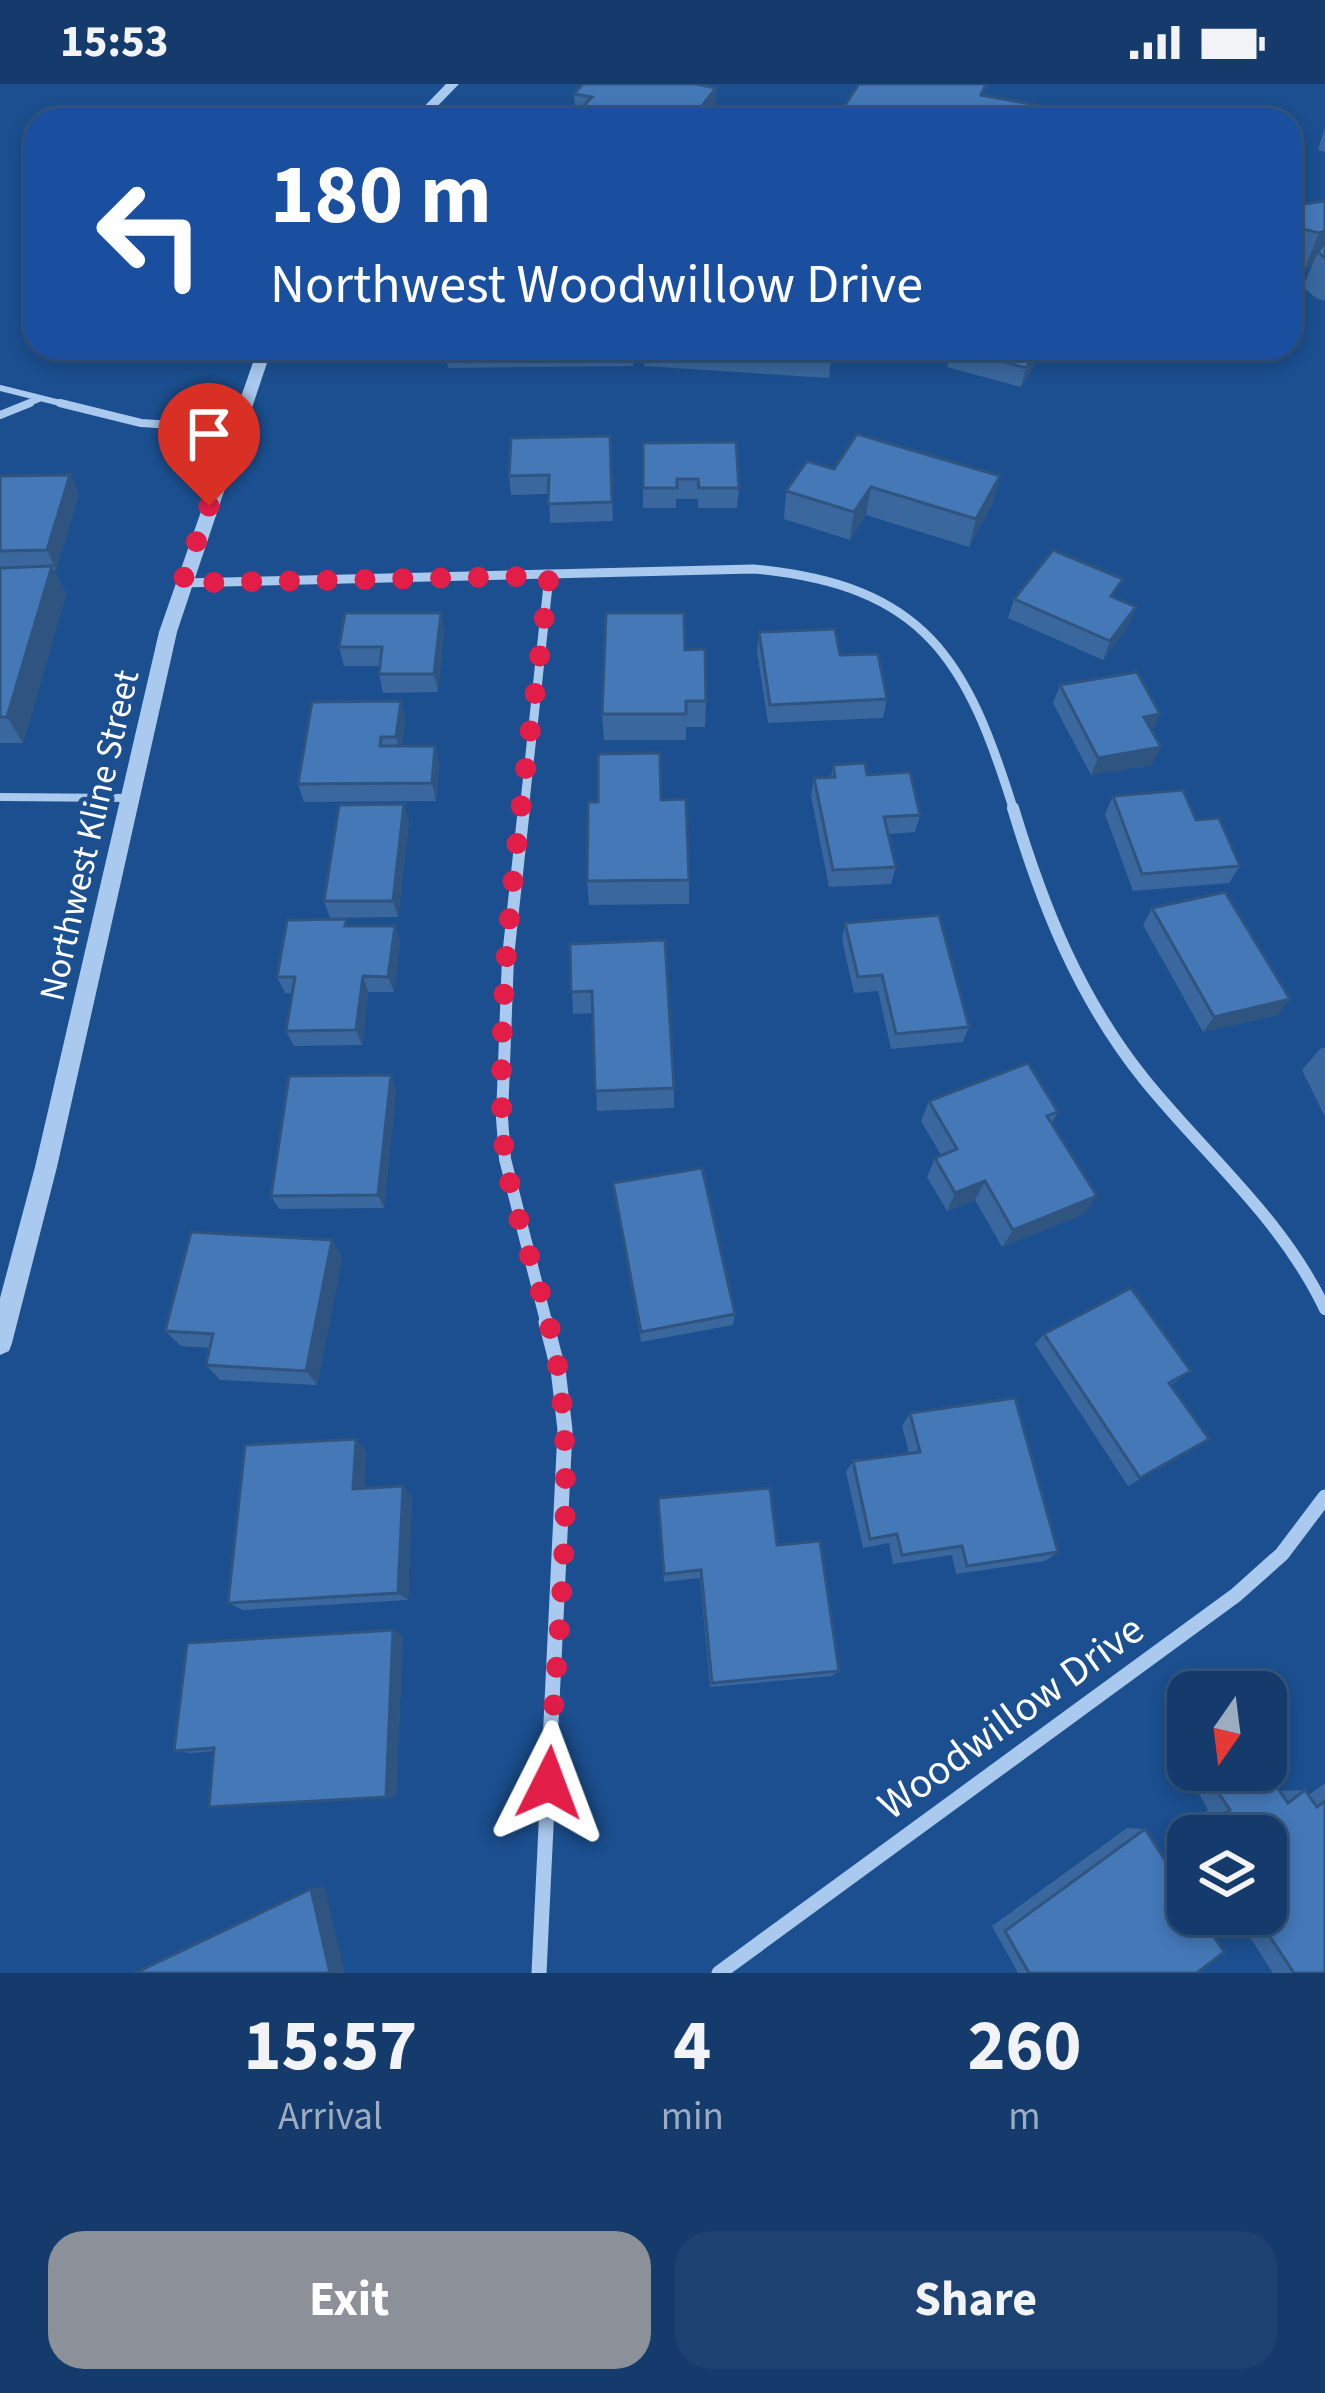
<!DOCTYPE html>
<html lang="en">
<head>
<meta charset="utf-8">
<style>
  body { margin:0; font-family:"Source Sans 3",sans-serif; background:#1d4271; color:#f1f3f6; height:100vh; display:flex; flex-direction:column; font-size:45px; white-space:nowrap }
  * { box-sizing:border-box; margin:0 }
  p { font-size:39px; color:#9dadc1 }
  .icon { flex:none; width:66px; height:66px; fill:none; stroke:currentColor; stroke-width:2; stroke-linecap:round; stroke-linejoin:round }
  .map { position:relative; height:1889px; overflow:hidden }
  .details { display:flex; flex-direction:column; background:#143b6b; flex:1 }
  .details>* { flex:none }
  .top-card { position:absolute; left:24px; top:24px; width:1278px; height:252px; border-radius:36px; box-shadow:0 6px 18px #0003,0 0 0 3px #33557e; background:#1a4fa0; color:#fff; overflow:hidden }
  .needle { width:78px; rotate:194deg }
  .fabs { position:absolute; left:1167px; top:1587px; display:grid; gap:24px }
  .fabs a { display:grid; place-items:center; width:120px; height:120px; border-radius:24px; background:#143b6b; box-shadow:0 6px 18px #0003,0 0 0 3px #33557e; font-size:60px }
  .pin { position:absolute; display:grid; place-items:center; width:102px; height:102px; color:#fff; margin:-123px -51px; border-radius:50% 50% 50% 0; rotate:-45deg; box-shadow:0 0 12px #0007 }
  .pin .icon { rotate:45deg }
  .me { position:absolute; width:132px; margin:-66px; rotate:3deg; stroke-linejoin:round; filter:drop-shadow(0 0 9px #0008) }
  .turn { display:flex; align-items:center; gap:42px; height:252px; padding:0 48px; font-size:54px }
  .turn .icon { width:156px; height:156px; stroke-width:2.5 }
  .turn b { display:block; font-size:84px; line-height:102px }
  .eta { display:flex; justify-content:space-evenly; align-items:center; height:204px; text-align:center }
  .eta b { font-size:72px; font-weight:700; line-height:84px }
  .primary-button { display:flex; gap:24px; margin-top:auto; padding:24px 48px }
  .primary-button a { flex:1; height:138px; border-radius:36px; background:#8c9099; color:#fff; font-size:48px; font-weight:700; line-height:138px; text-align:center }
  .primary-button a+a { background:#1d4271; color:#f1f3f6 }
  .status { display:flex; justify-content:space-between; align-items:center; height:84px; padding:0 60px; background:#143b6b; direction:ltr }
  .status svg { height:33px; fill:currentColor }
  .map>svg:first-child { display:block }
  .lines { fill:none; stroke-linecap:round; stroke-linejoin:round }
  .service-far1 { stroke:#a9c9ee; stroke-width:6 }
  .service { stroke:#a9c9ee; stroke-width:8 }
  .minor-far2 { stroke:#a9c9ee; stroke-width:9 }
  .minor-far1 { stroke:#a9c9ee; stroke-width:12 }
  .minor { stroke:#a9c9ee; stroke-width:15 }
  .tertiary { fill:#a9c9ee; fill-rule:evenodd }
  .wall { fill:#3a679d }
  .shaded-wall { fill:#305480 }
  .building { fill:#4478b7; stroke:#305480; stroke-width:3 }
  .route { stroke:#e11d48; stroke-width:21; stroke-dasharray:0 37.8 }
  .labels { text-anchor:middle; stroke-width:10; stroke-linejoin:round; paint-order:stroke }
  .street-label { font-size:36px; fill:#fff; stroke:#1b4f8f }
  .near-street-label { font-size:42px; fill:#fff; stroke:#1b4f8f }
</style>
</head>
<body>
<div class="status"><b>15:53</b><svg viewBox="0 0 49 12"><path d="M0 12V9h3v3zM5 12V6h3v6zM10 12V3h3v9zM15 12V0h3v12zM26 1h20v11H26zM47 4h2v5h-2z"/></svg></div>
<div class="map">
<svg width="1325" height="1889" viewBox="0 0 1325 1889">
  <rect width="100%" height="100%" fill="#1b4f8f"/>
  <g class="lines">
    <g class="service-far1">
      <path d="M137,36l23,-7 51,7"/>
      <path d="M0,304l72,18"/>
      <path d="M22,322l17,-7"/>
    </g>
    <g class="service">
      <path d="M60,319l81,20 95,6"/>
      <path d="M0,331l30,-12"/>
      <path d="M0,713l130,1"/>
    </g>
    <g class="minor-far2">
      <path d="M182,499l572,-14c172,16 213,91 260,242"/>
      <path d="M524,727l25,-235"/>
    </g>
    <g class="minor-far1">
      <path d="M524,724l-16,149 -6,161 3,41 42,166"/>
      <path d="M1013,724c30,99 66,190 131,271 62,77 138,139 181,230"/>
    </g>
    <g class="minor">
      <path d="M539,1889l26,-543 -7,-61 -12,-47"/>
      <path d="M719,1889l517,-378 46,-41 43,-57"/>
    </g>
    <g class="tertiary">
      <path d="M446,0h13l-35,36h-13z"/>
      <path d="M258,264h14l-95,284 -120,535 -45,176 -3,8 -9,4v-57l35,-131 124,-535z"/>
    </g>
  </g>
  <g class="wall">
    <path d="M574,10l141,21 -4,5h-135z"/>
    <path d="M1325,43v25l-7,-2z"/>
    <path d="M1325,117v100l-9,-3 -13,-11 9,-21 -7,2 -15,-4v-58z"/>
    <path d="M445,264h188v18l-185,2z"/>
    <path d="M644,264h188l-3,30 -185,-12z"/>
    <path d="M951,264h94l-24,39 -74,-20z"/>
    <path d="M610,352l3,85 -63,2 -1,-29 -38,1 -2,-19z"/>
    <path d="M643,359l96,45 -2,20h-39v-9h-22v9h-33z"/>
    <path d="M834,385l166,7 -7,27 -24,44 -103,-32 -16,25 -66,-21 2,-28z"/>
    <path d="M70,391l9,19 -23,76h-2l12,24 -43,149h-23v-267z"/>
    <path d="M1116,514l20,9 -8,19 -25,34 -95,-42 6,-19z"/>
    <path d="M441,529l3,18 -6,61 -55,1 -4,-19 1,-8h-36l-5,-19z"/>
    <path d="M759,548l81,23 47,44 -4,19 -115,5 -11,-72z"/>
    <path d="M685,566l21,51 -1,26h-19v13h-82l-2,-26z"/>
    <path d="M1060,601l92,46v34l-61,10 -38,-72z"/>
    <path d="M401,617l4,18 -3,27h33l4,18 -3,37 -132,1 -6,-18z"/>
    <path d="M833,681l34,10 53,40 -5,17 -27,2 8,33 -5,17 -62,3 -18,-91 3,-18 17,-1z"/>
    <path d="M1113,712l83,24 44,46 -11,17 -96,8 -28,-77z"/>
    <path d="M409,737l-11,96 -68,1 -6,-17z"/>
    <path d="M689,796v24l-100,1 -2,-24z"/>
    <path d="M1152,824l126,107 -75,17 -60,-107z"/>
    <path d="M845,839l124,104 -6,15 -72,7 -13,-58 -24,2 -12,-53z"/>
    <path d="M349,842h46l5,16 -6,50h-26l-6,53 -68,1 -8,-15 6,-38h-7l-8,-16z"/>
    <path d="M570,860l104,144v20l-77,3 -4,-98 -20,1z"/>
    <path d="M1321,964h4v69l-23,-47z"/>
    <path d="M396,1006l-12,118 -105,1 -8,-13z"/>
    <path d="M929,1017l129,11 -7,12 33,90 -82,33 -27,-47 -28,11 -20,-34 8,-19 6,-3 -20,-34z"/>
    <path d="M613,1099l122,131 -2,11 -92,17z"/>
    <path d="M332,1156l10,18 -25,127 -97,-5 -14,-15 4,-17 -29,-2 -16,-15z"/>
    <path d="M1044,1250l147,37 -20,14 25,62 -68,39 -93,-142z"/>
    <path d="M910,1329l148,139 -13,9 -89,13 -4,-19 -59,9 -4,-21 -26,5 -17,-76 7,-11 56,-8 -7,-27z"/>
    <path d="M366,1367l-2,37 39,-2 9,11 -4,103 -165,10 -15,-7z"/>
    <path d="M658,1414l119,47 62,126 -7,5 -122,11 -10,-109 -36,4z"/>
    <path d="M393,1546l10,6 -7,161 -187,10 5,-56 -22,2 -18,-2z"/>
    <path d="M1228,1686h37l15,21 25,-1 4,5 16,-12v190h-52l-38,-59h31v-78h-78v5l-7,-11 27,-20 -10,-18z"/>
    <path d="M1127,1744l18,1 52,144h-179l-26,-47z"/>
  </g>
  <g class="shaded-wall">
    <path d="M716,4l-1,27 -4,5h-20z"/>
    <path d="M1325,147v18l-7,3 -6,14 -7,2 14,-35z"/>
    <path d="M1038,264h7l-24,39 5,-19z"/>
    <path d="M70,391l9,19 -23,76 -9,-20z"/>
    <path d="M1000,392l-7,27 -24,44 7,-28z"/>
    <path d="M871,403l-5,28 -16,25 4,-28z"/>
    <path d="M52,482l14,28 -43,149 -16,-26z"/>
    <path d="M1136,523l-8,19 -25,34 7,-19z"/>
    <path d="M441,529l3,18 -6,61 -4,-18z"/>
    <path d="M401,617l4,18 -4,36 -5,-18z"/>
    <path d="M1160,630l-8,18 -8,-15z"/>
    <path d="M435,662l4,18 -3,37 -4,-18z"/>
    <path d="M1161,663l-9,18 -61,10 7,-17z"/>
    <path d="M404,720l5,17 -11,96 -5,-16z"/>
    <path d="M395,842l5,16 -6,50 -6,-15z"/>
    <path d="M363,892l5,16 -6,53 -6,-15z"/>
    <path d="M1290,915l-12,16 -75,17 11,-15z"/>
    <path d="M391,991l5,15 -12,118 -6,-13z"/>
    <path d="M985,1097l-10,19 -28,11 8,-18z"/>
    <path d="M1097,1112l-13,18 -82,33 11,-17z"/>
    <path d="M332,1156l10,18 -25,127 -11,-14z"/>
    <path d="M356,1355l10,12 -2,49 -11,-11z"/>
    <path d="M403,1402l9,11 -4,103 -10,-7z"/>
    <path d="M393,1546l10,6 -7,161h-10z"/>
    <path d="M324,1802l21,87h-15l-19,-84z"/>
  </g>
  <g class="building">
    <path d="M583,0h113l20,4 -25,32h-79l-35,-7 15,-16 -18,-3z"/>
    <path d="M859,0h127l-5,11 106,19 3,-7 68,13h-323z"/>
    <path d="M1325,117v30l-6,2 -21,-5 -8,-7v-15z"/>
    <path d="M1325,157v17l-7,-6z"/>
    <path d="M796,264h36v2z"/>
    <path d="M954,264h84l-12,20z"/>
    <path d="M857,350l143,42 -24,43 -105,-32 -17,25 -68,-21 21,-30 27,8z"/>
    <path d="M610,352l2,66 -64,2 1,-29 -40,1 2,-38z"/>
    <path d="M736,358l3,46h-40l-1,-9h-21v9h-34v-45z"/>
    <path d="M70,391l-23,75 -47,1v-75z"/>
    <path d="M1053,466l70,29 -12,17 25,11 -26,34 -96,-42z"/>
    <path d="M52,482l-45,151h-7v-149z"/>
    <path d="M345,529h96l-7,61h-55l3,-27h-43z"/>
    <path d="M606,529h78l1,37 20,-1 1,52h-20v13h-84z"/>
    <path d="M835,545l5,26 38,-1 9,45 -117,6 -11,-73z"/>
    <path d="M1137,588l23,42 -16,3 17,30 -63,11 -38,-73z"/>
    <path d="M401,617l-5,36h-15l-1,9h55l-3,37 -134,1 14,-82z"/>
    <path d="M660,669l1,47 25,-1 3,81 -102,1 1,-79h10v-48z"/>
    <path d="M865,679l2,12 43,-3 10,43 -36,2 12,50 -63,3 -19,-92 21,-1 -2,-12z"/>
    <path d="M1183,706l13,30 23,-2 21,48 -98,8 -29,-78z"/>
    <path d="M404,720l-11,97h-69l15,-96z"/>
    <path d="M1225,808l65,107 -76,18 -62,-109z"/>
    <path d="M939,831l30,112 -73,7 -14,-59 -24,2 -13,-54z"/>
    <path d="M347,835l-2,7h50l-7,51 -25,-1 -7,54 -70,1 9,-54h-18l10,-57z"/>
    <path d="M665,856l9,148 -79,3 -3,-100 -21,1 -1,-48z"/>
    <path d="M1028,979l30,49 -11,4 50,80 -84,34 -28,-49 -30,12 -20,-35 22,-9 -28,-48z"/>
    <path d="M391,991l-13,120 -107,1 18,-120z"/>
    <path d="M702,1084l33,146 -94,18 -28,-149z"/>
    <path d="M191,1148l141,8 -26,131 -100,-6 7,-31 -48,-3z"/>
    <path d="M1131,1204l60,83 -22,12 40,56 -69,39 -96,-144z"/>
    <path d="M1015,1314l43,154 -91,14 -5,-20 -60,9 -5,-21 -27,5 -17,-78 67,-9 -10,-39z"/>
    <path d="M356,1355l-3,50 50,-3 -5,107 -170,10 17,-158z"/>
    <path d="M770,1404l7,57 43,-4 19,130 -127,12 -11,-113 -37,4 -6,-76z"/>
    <path d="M393,1546l-7,167 -177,10 5,-59 -40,3 13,-108z"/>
    <path d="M1248,1686h17l23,33 17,-13 12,17 8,-6v172h-31l-39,-59h11v-78h-61l-4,-5 29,-21 -12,-18z"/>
    <path d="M1145,1745l43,67v18h11l25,38 -27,21h-168l-24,-42z"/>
    <path d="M311,1805l19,84h-195z"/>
  </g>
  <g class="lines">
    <path class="route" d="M209,422l-27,77 367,-7c-19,176 -52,367 -47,543 2,88 46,170 57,256 17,128 -4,278 -10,408"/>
  </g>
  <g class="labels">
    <g class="street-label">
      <text transform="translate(88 751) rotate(-77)" y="13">Northwest Kline Street</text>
    </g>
    <g class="near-street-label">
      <text transform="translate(1010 1632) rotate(-36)" y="15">Woodwillow Drive</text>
    </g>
  </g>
</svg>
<div class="fabs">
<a><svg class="needle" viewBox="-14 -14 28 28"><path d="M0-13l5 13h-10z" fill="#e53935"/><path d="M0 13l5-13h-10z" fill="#9dadc1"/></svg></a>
<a><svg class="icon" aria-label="layers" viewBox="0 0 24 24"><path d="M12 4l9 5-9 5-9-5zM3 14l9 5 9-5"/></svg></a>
</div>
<div class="pin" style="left:209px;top:422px;background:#d93025"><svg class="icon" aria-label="arrive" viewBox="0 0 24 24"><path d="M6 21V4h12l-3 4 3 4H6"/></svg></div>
<svg class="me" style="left:549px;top:1699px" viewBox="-20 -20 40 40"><path d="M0-17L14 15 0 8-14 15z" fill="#e11d48" stroke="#fff" stroke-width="4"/></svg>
<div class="top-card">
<div class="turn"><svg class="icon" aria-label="left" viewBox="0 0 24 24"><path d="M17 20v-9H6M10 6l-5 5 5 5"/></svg><div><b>180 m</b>Northwest Woodwillow Drive</div></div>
</div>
</div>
<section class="details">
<div class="eta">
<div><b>15:57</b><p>Arrival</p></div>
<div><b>4</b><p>min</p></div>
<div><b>260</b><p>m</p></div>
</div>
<div class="primary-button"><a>Exit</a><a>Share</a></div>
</section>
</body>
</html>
